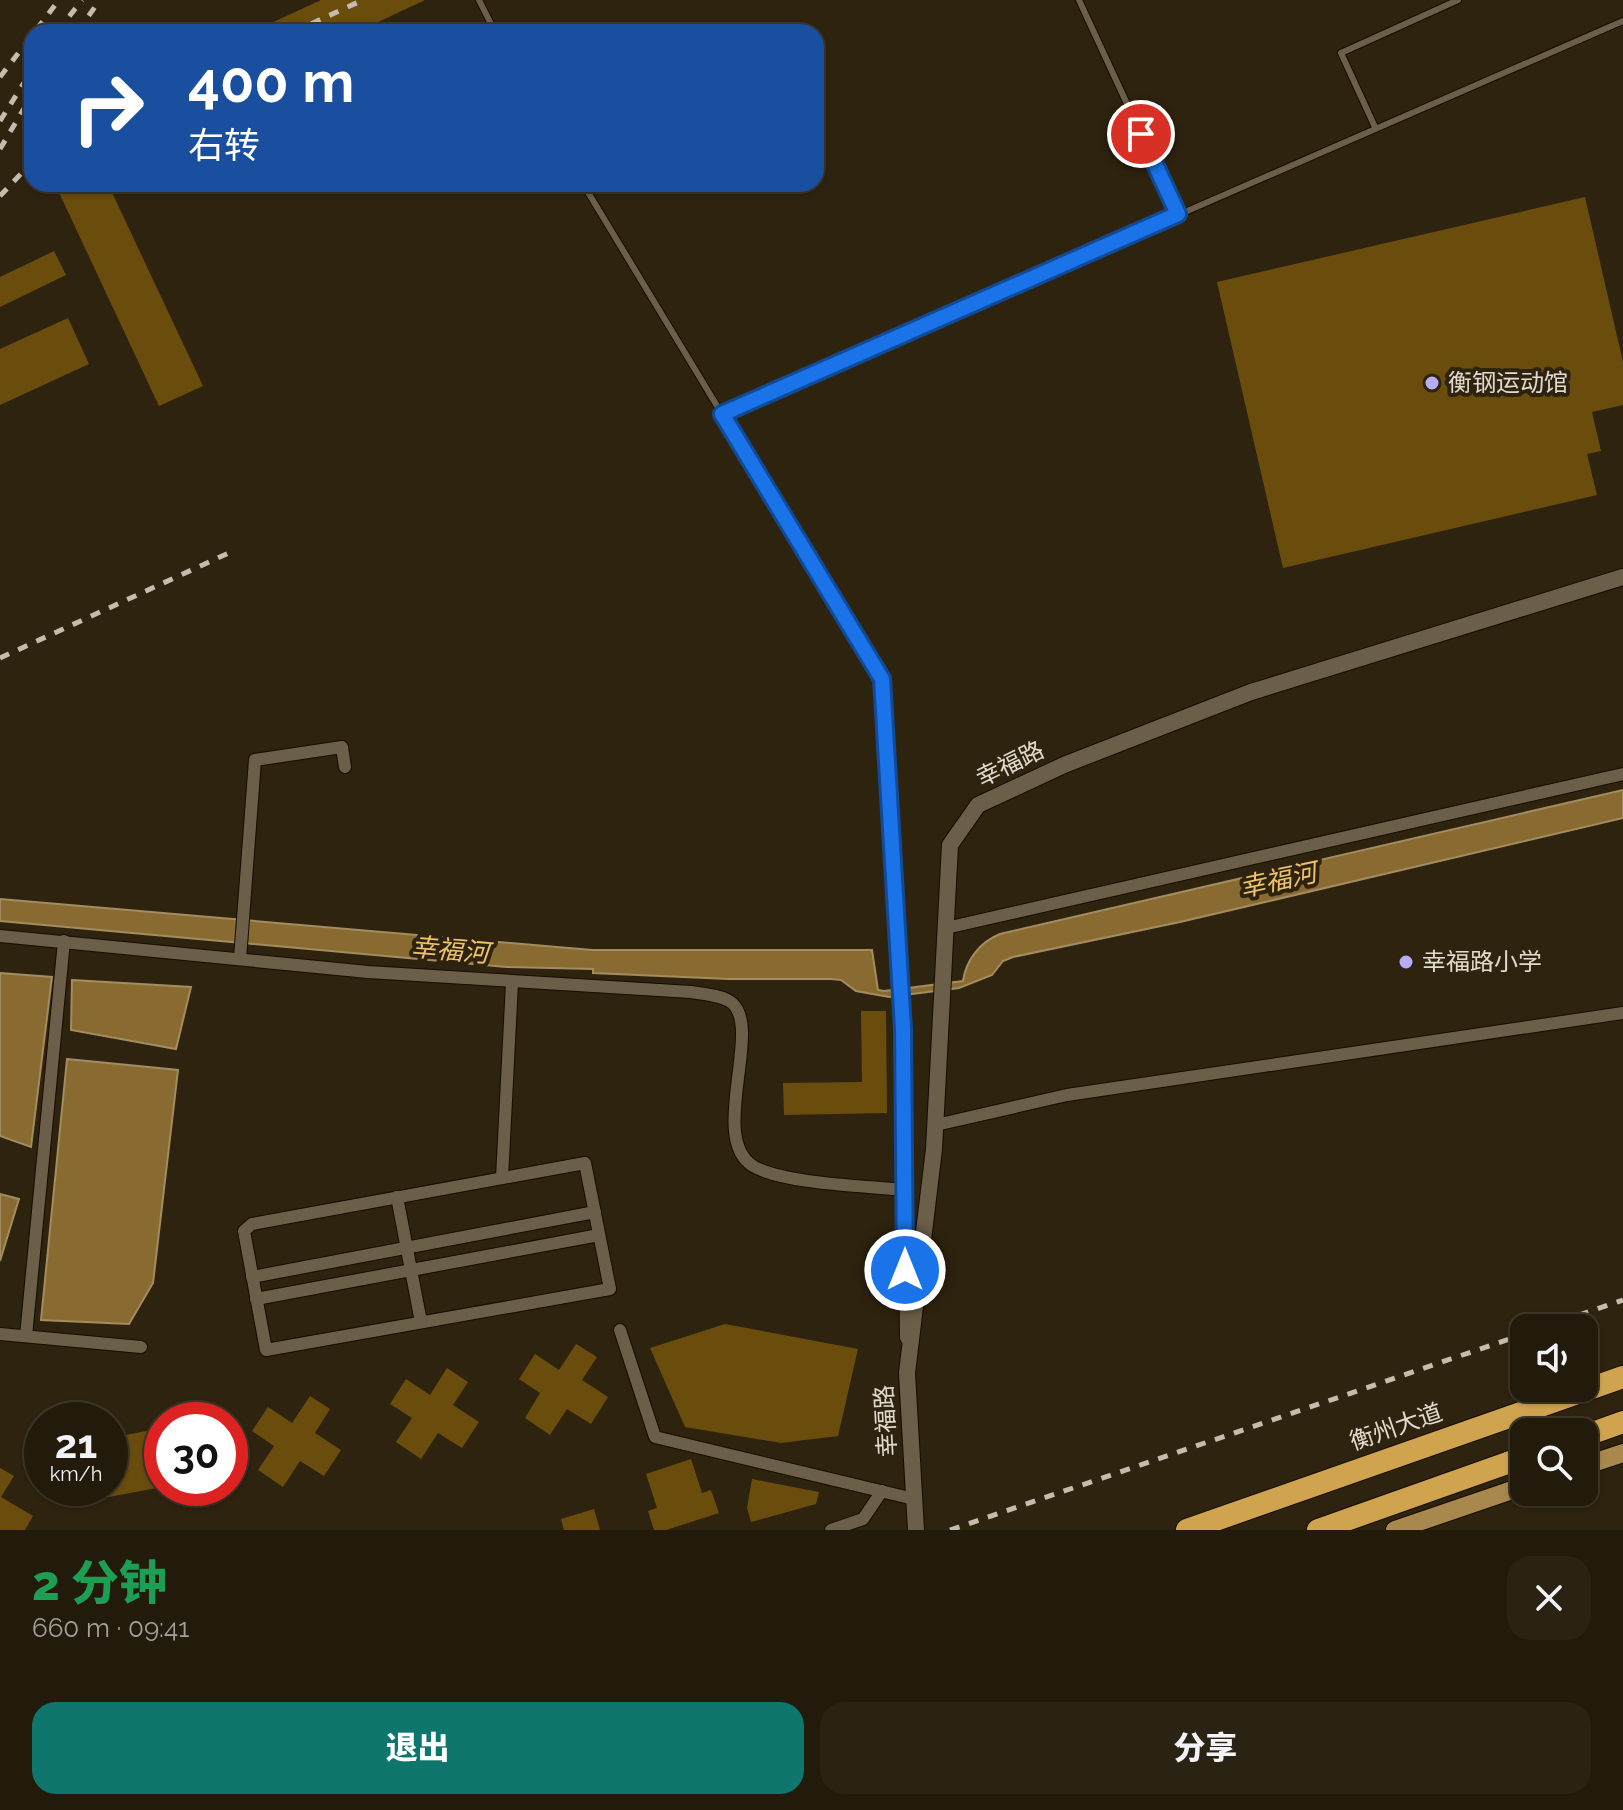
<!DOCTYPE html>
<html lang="zh">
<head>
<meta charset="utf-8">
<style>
  body { margin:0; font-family:Raleway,"Noto Sans SC",sans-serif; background:#2a2313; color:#f1f3f6; height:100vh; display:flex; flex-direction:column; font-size:30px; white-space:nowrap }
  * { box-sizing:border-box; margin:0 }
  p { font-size:26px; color:#a2a19c }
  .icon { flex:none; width:44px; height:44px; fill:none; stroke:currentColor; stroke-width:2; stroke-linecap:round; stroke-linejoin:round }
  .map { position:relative; height:1530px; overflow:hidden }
  .drawer { display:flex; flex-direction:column; background:#221a0a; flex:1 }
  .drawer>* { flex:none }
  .guide { position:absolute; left:24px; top:24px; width:800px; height:168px; border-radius:24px; box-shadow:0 2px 6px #0004,0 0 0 2px #3f382b; background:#1a4fa0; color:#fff; overflow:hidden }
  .controls { position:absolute; left:1510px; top:1314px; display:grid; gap:16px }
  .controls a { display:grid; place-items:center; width:88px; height:88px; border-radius:16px; background:#221a0a; box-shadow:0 2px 6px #0004,0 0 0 2px #3f382b; font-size:40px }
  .speed { position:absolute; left:24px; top:1402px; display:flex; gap:16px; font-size:40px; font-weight:700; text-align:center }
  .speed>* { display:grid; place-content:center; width:104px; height:104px; border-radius:50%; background:#221a0a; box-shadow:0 2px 6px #0004,0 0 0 2px #3f382b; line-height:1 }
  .speed small { font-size:20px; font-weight:400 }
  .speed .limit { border:12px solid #d22; background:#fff; color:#111 }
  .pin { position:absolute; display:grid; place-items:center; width:68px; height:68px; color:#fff; margin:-34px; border:4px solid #fff; border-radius:50%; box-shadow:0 2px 8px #0007 }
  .me { position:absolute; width:88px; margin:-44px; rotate:0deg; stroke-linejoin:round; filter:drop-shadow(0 0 6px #0008) }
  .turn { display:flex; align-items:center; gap:28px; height:168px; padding:0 32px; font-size:36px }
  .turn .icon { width:104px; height:104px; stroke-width:2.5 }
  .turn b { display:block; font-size:56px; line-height:68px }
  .round { display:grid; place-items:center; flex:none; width:84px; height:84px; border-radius:24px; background:#2a2313 }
  .summary { display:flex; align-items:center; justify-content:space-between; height:136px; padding:0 32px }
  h1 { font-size:48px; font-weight:800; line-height:60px; color:#1e9e55 }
  .cta { display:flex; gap:16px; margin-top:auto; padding:16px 32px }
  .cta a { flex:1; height:92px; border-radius:24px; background:#0f766e; color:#fff; font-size:32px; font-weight:800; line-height:92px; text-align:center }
  .cta a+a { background:#2a2313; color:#f1f3f6 }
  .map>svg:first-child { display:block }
  .water { fill:#896a31; stroke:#a38c60; stroke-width:2 }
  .building { fill:#6a4d0d }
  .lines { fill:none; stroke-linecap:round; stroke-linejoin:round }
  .lane-casing { stroke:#160c00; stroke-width:8 }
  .street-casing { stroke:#160c00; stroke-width:14 }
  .secondary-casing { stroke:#160c00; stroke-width:18 }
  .primary-casing { stroke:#160c00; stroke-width:20 }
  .highway-casing { stroke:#160c00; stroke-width:24 }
  .lane { stroke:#6c5f49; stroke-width:6 }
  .street { stroke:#6c5f49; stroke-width:12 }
  .secondary { stroke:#6c5f49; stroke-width:16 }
  .primary { stroke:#a8884d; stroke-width:18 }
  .highway { stroke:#d0a44f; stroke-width:22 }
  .rail { stroke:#c4bcaf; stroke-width:5; stroke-dasharray:10 10; stroke-linecap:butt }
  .route-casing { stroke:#114b97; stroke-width:20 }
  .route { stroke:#1a73e8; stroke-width:14 }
  .poi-dot { fill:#b8abf7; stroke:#2e230e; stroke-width:3 }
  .labels { text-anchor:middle; stroke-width:8; stroke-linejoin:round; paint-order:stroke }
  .poi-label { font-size:24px; fill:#e1dace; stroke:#2e230e; text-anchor:start }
  .street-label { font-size:24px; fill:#e1dace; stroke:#2e230e }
  .water-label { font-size:26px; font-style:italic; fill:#efc26e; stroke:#2e230e }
</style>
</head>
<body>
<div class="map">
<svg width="1623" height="1530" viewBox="0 0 1623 1530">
  <rect width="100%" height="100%" fill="#2e230e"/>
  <g class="water">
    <path d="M1623,790v28l-443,104 -167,35 -10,4 -11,14 -33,13 -70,9 -33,-6 -15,-11 -10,-1h-102l-136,-6v-4l-87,-2 -506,-46v-22l592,51h280l6,40 6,1 79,-10c3,-21 17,-39 37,-47z"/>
    <path d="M0,973l52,4 -21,170 -31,-11z"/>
    <path d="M72,980l119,7 -15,62 -105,-19z"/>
    <path d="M67,1059l111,11 -25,213 -24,41 -88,-4z"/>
    <path d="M0,1194l19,5 -19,62z"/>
  </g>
  <g class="building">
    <path d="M321,0h104l-68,32h-105z"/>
    <path d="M55,184h53l95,202 -44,20z"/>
    <path d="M1585,197l38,165v43l-31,7 9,39 -14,3 10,41 -314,73 -66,-286z"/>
    <path d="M54,251l12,24 -66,32v-30z"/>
    <path d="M68,318l21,46 -89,41v-56z"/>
    <path d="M861,1011h25l1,102 -103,2 -1,-32 79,-1z"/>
    <path d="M725,1324l133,25 -20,87 -57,7 -96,-16 -35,-79z"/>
    <path d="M576,1344l21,13 -15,23 26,17 -17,27 -24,-15 -17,26 -25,-17 15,-25 -21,-14 16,-25 24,16z"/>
    <path d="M447,1368l21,14 -15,23 26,17 -17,26 -24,-15 -17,26 -25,-17 16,-24 -22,-14 16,-25 24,16z"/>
    <path d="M310,1396l20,13 -15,24 26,17 -17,26 -24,-15 -17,26 -25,-17 16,-24 -22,-15 16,-24 24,16z"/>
    <path d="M162,1428v59l-96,18 -4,-17h48v-50z"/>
    <path d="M691,1459l11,34 9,-3 8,23 -53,17h-12l-6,-19 9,-3 -11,-34z"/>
    <path d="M0,1468l14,8 -13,21 32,19 -8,14h-25z"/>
    <path d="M752,1479l67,13 -3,12 -65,18 -4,-14z"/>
    <path d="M594,1509l6,21h-36l-3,-11z"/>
  </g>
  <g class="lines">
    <defs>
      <g id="lane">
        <path d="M479,0l16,32"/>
        <path d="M1079,0l99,214"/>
        <path d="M1375,127l-34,-74 117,-53"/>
        <path d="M583,184l299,495"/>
        <path d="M722,414l901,-393"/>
      </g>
      <g id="street">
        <path d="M882,679l21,350 3,309"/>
        <path d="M946,928l677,-154"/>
        <path d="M0,936l368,36 323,20c11,2 32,3 41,11 31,26 -24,135 21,163 30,18 113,20 151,24"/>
        <path d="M240,959l15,-199 87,-13 3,20"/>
        <path d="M936,1125l131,-30 556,-82"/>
        <path d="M585,1163l25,126 -344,61 -22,-119 8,-7z"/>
        <path d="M502,1178l10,-195"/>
        <path d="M397,1197l24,125"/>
        <path d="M252,1277l343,-65"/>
        <path d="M256,1299l343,-64"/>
        <path d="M620,1330l35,107 259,62"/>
        <path d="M0,1334l141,13"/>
        <path d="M26,1336l38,-395"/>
        <path d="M831,1530l32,-11 19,-28"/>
      </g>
      <path id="secondary" d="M916,1530l-9,-157 27,-224 16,-304 28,-40 86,-40 187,-73 372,-115"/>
      <g id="primary">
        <path d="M1584,1466l39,-13"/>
        <path d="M1395,1530l129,-44"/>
      </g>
      <g id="highway">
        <path d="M1584,1436l39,-14"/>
        <path d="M1187,1530l436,-153"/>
        <path d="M1318,1530l206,-73"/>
      </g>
    </defs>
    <use href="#lane" class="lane-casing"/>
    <use href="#street" class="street-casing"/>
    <use href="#secondary" class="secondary-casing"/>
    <use href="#primary" class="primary-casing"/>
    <use href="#highway" class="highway-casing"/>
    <use href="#lane" class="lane"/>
    <use href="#street" class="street"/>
    <use href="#secondary" class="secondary"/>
    <use href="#primary" class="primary"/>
    <use href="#highway" class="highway"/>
    <g class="rail">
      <path d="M57,32l25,-32"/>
      <path d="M77,32l23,-32"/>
      <path d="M293,32l70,-32"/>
      <path d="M0,77l59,-77"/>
      <path d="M0,121l32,-51"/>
      <path d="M0,149l32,-54"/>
      <path d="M0,196l32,-34"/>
      <path d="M0,658l233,-107"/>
      <path d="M1541,1328l82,-28"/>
      <path d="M950,1530l574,-196"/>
    </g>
  </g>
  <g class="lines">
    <defs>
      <path id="route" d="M905,1270l-2,-241 -21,-350 -160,-265 456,-200 -37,-80"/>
    </defs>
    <use href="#route" class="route-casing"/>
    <use href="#route" class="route"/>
  </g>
  <g class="poi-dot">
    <circle cx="1432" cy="383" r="8"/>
    <circle cx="1406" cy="962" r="8"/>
  </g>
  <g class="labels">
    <g class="poi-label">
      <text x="1448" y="391">衡钢运动馆</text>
      <text x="1422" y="970">幸福路小学</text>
    </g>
    <g class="street-label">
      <text transform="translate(1010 764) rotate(-26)" y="8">幸福路</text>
      <text transform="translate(886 1421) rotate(-93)" y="8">幸福路</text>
      <text transform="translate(1396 1427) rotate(-19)" y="8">衡州大道</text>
    </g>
    <g class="water-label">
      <text transform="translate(1278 880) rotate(-12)" y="9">幸福河</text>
      <text transform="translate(450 950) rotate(5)" y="9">幸福河</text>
    </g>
  </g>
</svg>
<div class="controls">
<a><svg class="icon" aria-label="sound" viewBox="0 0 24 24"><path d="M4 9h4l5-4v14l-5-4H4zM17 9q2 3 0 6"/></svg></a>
<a><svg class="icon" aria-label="search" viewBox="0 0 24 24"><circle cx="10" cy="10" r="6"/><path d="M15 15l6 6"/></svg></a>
</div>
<div class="speed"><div>21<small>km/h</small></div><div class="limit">30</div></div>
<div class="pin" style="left:1141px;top:134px;background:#d93025"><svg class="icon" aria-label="arrive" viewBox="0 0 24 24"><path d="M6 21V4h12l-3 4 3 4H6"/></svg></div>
<svg class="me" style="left:905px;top:1270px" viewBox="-20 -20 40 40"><circle r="17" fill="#1a73e8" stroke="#fff" stroke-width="3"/><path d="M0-11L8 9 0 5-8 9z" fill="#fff"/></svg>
<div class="guide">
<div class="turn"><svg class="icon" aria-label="right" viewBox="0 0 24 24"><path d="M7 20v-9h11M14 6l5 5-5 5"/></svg><div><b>400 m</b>右转</div></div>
</div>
</div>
<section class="drawer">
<div class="summary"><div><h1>2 分钟</h1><p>660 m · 09:41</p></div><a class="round"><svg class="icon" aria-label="close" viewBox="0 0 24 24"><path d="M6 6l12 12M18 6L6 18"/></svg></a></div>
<div class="cta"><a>退出</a><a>分享</a></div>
</section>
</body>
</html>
